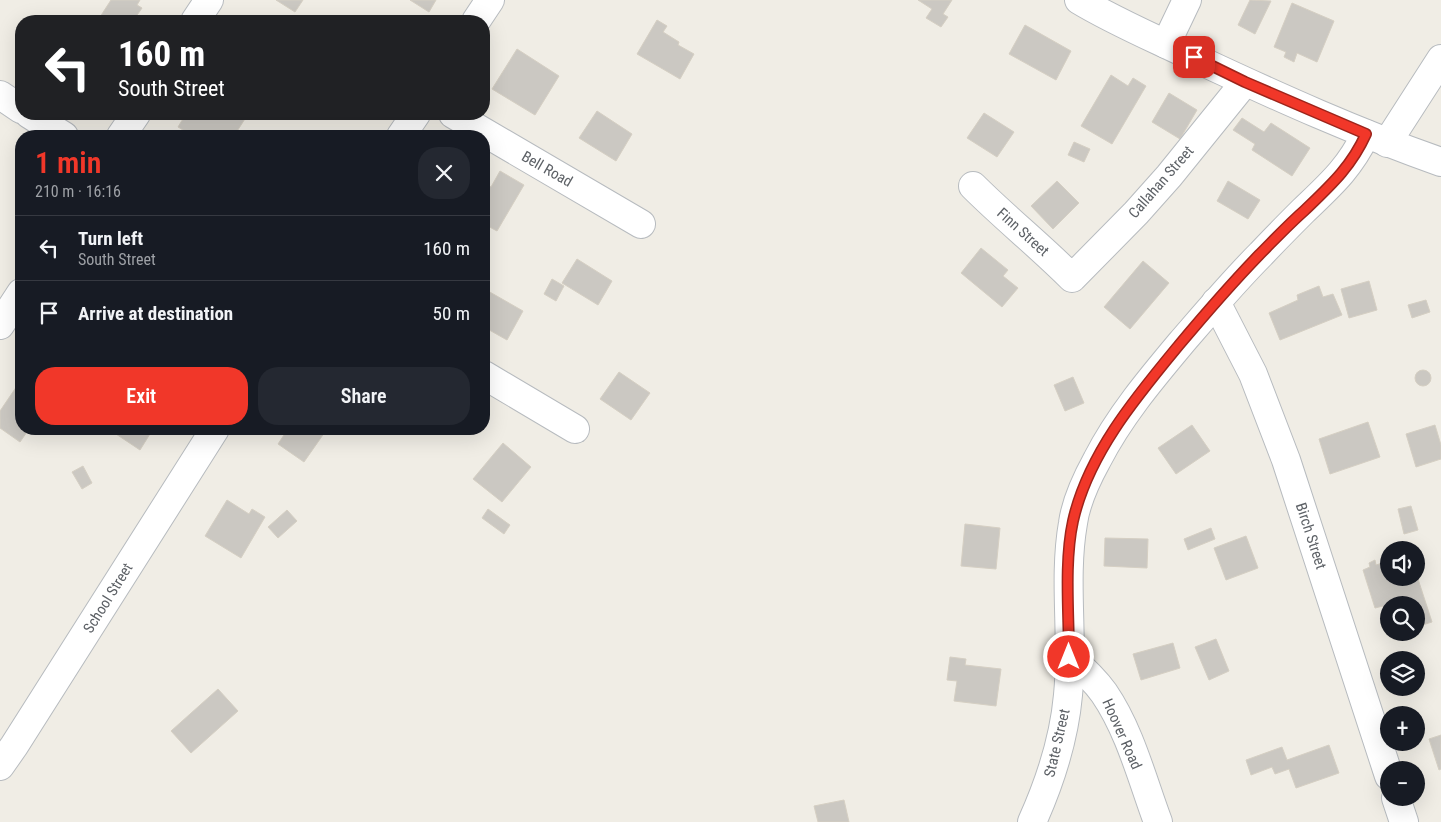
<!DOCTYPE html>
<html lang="en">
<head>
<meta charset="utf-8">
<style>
  body { margin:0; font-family:"Roboto Condensed",sans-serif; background:#242831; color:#f1f3f6; height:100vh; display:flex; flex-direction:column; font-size:19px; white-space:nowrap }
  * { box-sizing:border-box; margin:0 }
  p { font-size:16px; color:#9ea1a6 }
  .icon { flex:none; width:28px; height:28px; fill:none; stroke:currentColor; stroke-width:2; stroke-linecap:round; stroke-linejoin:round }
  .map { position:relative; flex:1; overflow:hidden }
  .panel { position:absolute; left:15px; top:130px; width:475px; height:305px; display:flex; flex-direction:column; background:#171b24; border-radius:20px; box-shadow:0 5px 20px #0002 }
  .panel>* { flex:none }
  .guide { position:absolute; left:15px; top:15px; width:475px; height:105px; border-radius:20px; box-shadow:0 5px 20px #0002; background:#202124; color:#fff; overflow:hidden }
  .fabs { position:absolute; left:1380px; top:541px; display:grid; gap:10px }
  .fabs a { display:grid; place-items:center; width:45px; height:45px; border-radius:50%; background:#171b24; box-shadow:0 5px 20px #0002; font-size:25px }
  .pin { position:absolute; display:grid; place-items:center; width:42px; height:42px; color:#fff; margin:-21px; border-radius:10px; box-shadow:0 2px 8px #0006 }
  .me { position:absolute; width:55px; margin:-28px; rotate:0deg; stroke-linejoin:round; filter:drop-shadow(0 0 4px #0008) }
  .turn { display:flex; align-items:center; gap:18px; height:105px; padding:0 20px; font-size:22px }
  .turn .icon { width:65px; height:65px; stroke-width:2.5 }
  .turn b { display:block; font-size:35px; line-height:42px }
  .round { display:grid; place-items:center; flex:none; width:52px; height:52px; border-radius:20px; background:#242831 }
  .headline { display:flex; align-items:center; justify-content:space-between; height:85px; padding:0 20px }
  h1 { font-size:30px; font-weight:600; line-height:38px; color:#f13729 }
  .cta { display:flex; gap:10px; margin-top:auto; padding:10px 20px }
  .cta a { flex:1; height:58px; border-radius:20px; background:#f13729; color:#fff; font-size:20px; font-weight:600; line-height:58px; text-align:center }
  .cta a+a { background:#242831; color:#f1f3f6 }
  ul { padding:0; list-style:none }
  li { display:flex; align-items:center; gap:15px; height:65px; padding:0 20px; border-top:1px solid #363941 }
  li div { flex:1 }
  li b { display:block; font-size:19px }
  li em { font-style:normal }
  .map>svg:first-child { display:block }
  .building { fill:#cbc8c2; stroke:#d5cfc3 }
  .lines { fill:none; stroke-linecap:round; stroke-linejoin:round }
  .minor-casing { stroke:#b7bbbf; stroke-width:30 }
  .minor { stroke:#fff; stroke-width:28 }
  .route-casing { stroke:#9d241b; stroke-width:12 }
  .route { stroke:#f13729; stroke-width:9 }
  .labels { text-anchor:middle; stroke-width:4.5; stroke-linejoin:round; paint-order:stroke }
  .street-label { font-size:15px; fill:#5d6166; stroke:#fff }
</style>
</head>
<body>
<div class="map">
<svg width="1441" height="822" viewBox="0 0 1441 822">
  <rect width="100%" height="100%" fill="#f0ede5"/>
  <g class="building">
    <path d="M111,0h29l-3,5 5,3 -9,13h-27l-6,-4z"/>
    <path d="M276,0h27l-8,12z"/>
    <path d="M410,0h26l-7,12z"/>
    <path d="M918,0h34l-9,14 5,3 -7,10 -15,-9 6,-9z"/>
    <path d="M1250,0l21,1 -16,33 -17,-9z"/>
    <path d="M1292,3l42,18 -17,41 -20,-9 -3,9 -10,-5 2,-5 -12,-5z"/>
    <path d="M657,20l10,6 -4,6 16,10 -1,3 16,9 -14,25 -43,-25z"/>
    <path d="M1025,25l46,26 -15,29 -47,-26z"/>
    <path d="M517,49l42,27 -24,39 -43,-26z"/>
    <path d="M1111,75l17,11 5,-8 13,8 -34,58 -31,-18z"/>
    <path d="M1169,93l28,17 -17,29 -28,-17z"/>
    <path d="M597,111l35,23 -16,27 -37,-23z"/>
    <path d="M984,113l30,19 -17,25 -30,-19z"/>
    <path d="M186,114h62l-14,22h-41l-15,-9z"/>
    <path d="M1242,118l22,14 7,-9 39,25 -18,28 -40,-26 3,-6 -22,-14z"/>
    <path d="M1074,142l16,7 -6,13 -16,-7z"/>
    <path d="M500,171l24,14 -27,46 -13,-7v-41l7,4z"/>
    <path d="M1057,181l22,22 -26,26 -22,-23z"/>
    <path d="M1228,181l32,19 -12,19 -31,-18z"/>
    <path d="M981,248l27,22 -5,6 15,12 -16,19 -41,-34z"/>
    <path d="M577,259l35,22 -14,24 -36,-22z"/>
    <path d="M1143,261l26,22 -39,46 -26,-22z"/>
    <path d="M552,279l12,7 -8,15 -12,-7z"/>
    <path d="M1369,281l8,29 -28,8 -8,-29z"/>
    <path d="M1319,286l4,11 10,-3 9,21 -62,25 -11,-27 29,-13 -1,-5z"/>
    <path d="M488,291l35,20 -16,29 -23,-13v-28z"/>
    <path d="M1426,300l4,12 -18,6 -4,-13z"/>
    <circle cx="1423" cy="378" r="8"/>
    <path d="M619,372l31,21 -19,27 -31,-21z"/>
    <path d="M1073,377l11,26 -19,8 -11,-26z"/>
    <path d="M21,380v49h8l-9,13 -20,-14v-17z"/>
    <path d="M1368,422l12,35 -50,17 -11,-35z"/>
    <path d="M1192,425l18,26 -34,23 -18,-26z"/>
    <path d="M1435,425l6,20v14l-25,8 -10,-33z"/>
    <path d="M116,429h37l-13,21 -27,-18z"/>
    <path d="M288,429h39l-23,33 -26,-18z"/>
    <path d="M503,443l28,24 -29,35 -29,-23z"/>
    <path d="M83,466l9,17 -10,6 -10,-17z"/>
    <path d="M227,500l22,14 3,-5 13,8 -24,41 -36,-22z"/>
    <path d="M1411,506l7,24 -14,4 -6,-25z"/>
    <path d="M488,509l22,16 -6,9 -22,-16z"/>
    <path d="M287,510l10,11 -19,17 -10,-11z"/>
    <path d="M965,524l35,4 -4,41 -35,-3z"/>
    <path d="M1211,528l4,11 -27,11 -4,-11z"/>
    <path d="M1246,536l12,32 -32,12 -12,-32z"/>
    <path d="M1105,538l43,1 -1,29 -43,-2z"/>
    <path d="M1389,556v22h14l2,6 13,-5 14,43 -16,5v-22h-27v18l-6,-17 -8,2 -12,-38 7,-3 -1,-4 6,-3 1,5 10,-3 -2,-5z"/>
    <path d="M1216,639l13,32 -20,9 -14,-33z"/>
    <path d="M1173,643l7,25 -39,12 -8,-26z"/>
    <path d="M950,657l16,2 -1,6 36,4 -5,37 -42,-5 3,-20 -10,-1z"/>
    <path d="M218,689l20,22 -47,42 -20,-22z"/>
    <path d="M1441,735v34l-2,1 -10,-31z"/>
    <path d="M1329,745l10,28 -43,15 -7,-19 -14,5 -3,-7 -21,8 -5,-15 36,-13 5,13z"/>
    <path d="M844,800l5,22h-31l-4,-16z"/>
  </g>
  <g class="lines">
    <defs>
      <g id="minor">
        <path d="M1079,0c38,23 80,40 120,60 79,37 159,73 242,102"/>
        <path d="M195,21l14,-21"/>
        <path d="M476,21l14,-21"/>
        <path d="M1166,44l21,-44"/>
        <path d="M0,95l21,14"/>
        <path d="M29,114l35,22"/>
        <path d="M453,114l188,110"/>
        <path d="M121,136l15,-22"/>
        <path d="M401,136l15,-22"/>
        <path d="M1387,143l54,-84"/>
        <path d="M973,186c32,32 67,60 99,92l64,-65 33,-37 76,-94"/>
        <path d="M1216,302l37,72 33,86 103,316"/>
        <path d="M0,325l21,-32"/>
        <path d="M484,375l91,54"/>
        <path d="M1069,657c13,11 25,22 35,36 26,38 38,86 54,129"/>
        <path d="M0,766l14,-20 201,-317"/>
        <path d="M1396,798l8,24"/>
        <path d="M1032,822c18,-40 32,-82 36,-127 6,-57 -5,-115 5,-172 3,-22 13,-43 24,-63 22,-43 53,-80 84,-117 26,-30 52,-61 80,-89 14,-15 28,-29 42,-43 27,-26 46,-42 63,-77"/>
      </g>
    </defs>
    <use href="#minor" class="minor-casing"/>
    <use href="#minor" class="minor"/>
  </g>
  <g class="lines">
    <defs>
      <path id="route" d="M1069,657c0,-43 -5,-95 4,-136 15,-67 63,-124 106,-176 26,-31 52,-61 80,-90 15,-15 30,-31 46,-45 26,-25 46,-43 61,-76l-121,-52 -51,-25"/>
    </defs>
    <use href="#route" class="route-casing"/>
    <use href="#route" class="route"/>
  </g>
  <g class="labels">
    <g class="street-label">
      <text transform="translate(547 169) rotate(30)" y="5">Bell Road</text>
      <text transform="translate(1161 182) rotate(-49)" y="5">Callahan Street</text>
      <text transform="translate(1023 232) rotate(42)" y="5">Finn Street</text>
      <text transform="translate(1311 536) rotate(72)" y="5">Birch Street</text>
      <text transform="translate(108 598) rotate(-58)" y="5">School Street</text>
      <text transform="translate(1122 734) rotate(66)" y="5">Hoover Road</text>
      <text transform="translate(1057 743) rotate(-77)" y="5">State Street</text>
    </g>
  </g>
</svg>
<div class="fabs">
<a><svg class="icon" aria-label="sound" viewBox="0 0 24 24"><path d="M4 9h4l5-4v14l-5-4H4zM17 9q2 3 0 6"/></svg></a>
<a><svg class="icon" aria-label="search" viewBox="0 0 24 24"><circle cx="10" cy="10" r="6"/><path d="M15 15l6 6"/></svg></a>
<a><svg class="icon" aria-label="layers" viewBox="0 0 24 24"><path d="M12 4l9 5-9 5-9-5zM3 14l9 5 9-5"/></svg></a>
<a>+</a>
<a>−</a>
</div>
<div class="pin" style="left:1194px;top:57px;background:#d93025"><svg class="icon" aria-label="arrive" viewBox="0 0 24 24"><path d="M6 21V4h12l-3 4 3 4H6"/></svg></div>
<svg class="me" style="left:1069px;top:657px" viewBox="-20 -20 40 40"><circle r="17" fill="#f13729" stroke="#fff" stroke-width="3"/><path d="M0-11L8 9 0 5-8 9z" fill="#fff"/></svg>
<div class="guide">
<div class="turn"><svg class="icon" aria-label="left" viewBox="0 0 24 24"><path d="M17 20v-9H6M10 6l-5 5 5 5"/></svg><div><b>160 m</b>South Street</div></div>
</div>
<section class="panel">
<div class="headline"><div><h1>1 min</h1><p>210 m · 16:16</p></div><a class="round"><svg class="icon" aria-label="close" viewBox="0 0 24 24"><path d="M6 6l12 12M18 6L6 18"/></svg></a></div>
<ul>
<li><svg class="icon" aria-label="left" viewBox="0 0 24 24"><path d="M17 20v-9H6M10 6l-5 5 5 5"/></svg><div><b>Turn left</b><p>South Street</p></div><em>160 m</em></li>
<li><svg class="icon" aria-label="arrive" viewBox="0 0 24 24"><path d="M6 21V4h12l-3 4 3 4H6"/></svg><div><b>Arrive at destination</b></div><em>50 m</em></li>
</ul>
<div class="cta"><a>Exit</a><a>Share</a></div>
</section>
</div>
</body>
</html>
